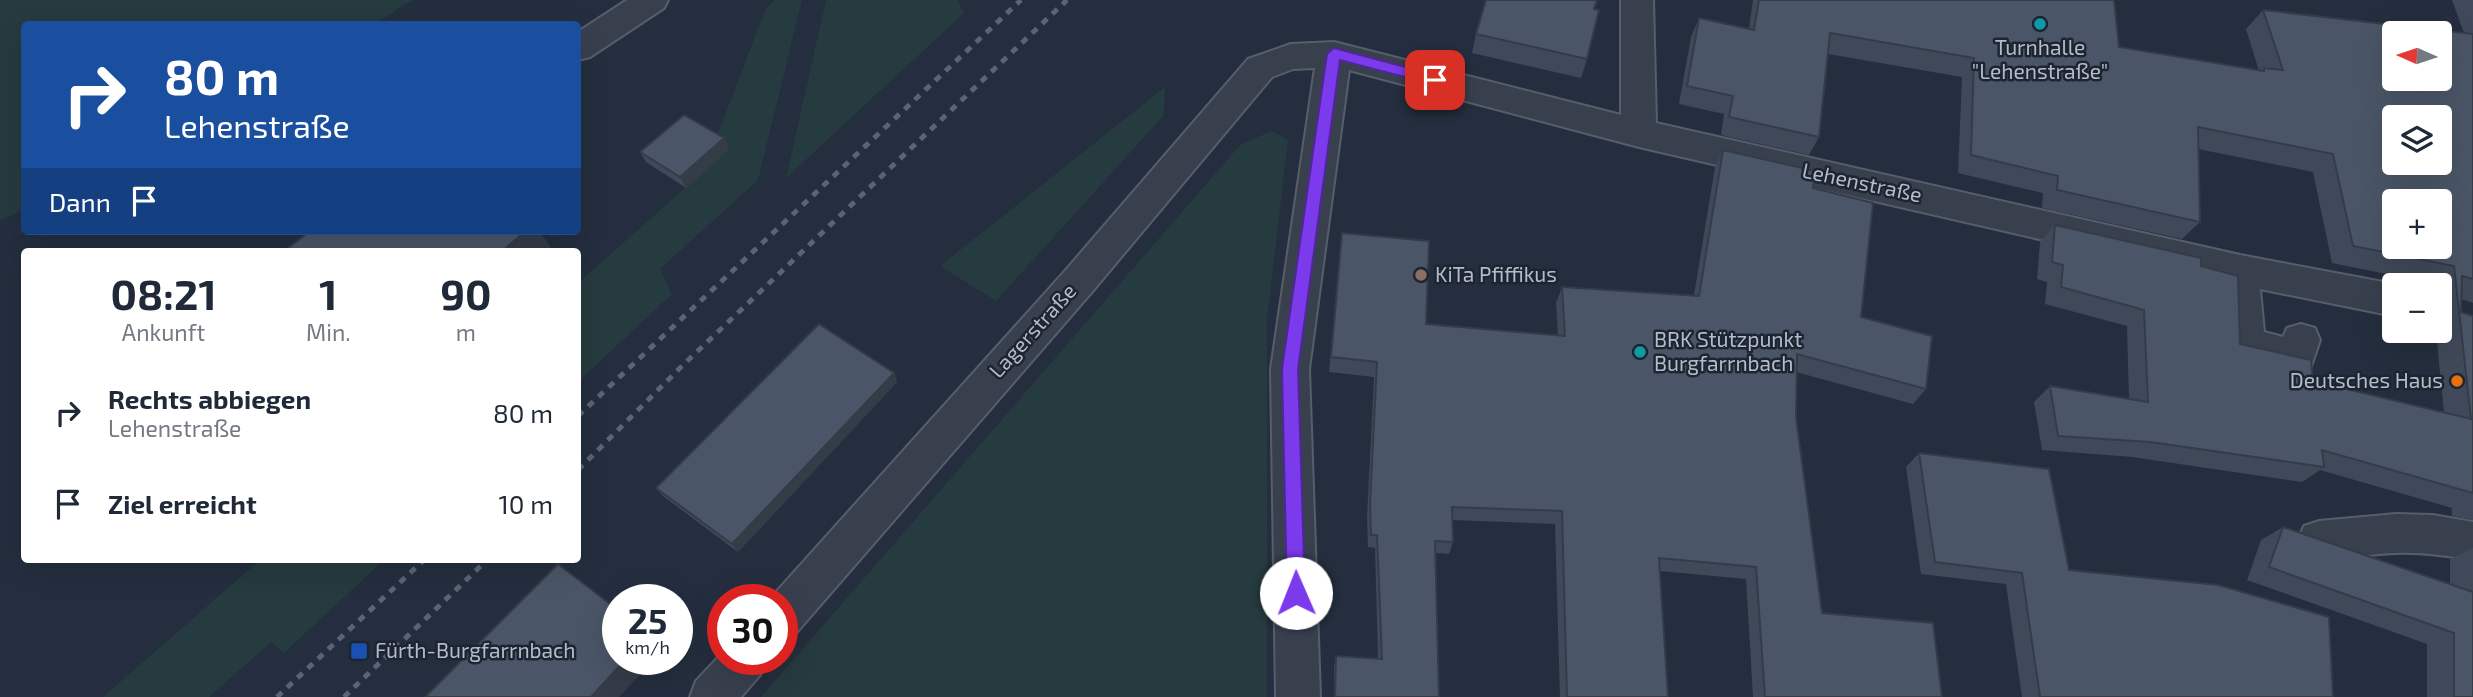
<!DOCTYPE html>
<html lang="de">
<head>
<meta charset="utf-8">
<style>
  body { margin:0; font-family:"Exo 2",sans-serif; background:#f6f6f7; color:#1f2937; height:100vh; display:flex; flex-direction:column; font-size:26px; white-space:nowrap }
  * { box-sizing:border-box; margin:0 }
  p { font-size:23px; color:#747a83 }
  .icon { flex:none; width:38px; height:38px; fill:none; stroke:currentColor; stroke-width:2; stroke-linecap:round; stroke-linejoin:round }
  .map { position:relative; flex:1; overflow:hidden }
  .panel { position:absolute; left:21px; top:248px; width:560px; height:315px; display:flex; flex-direction:column; background:#fff; border-radius:7px; box-shadow:0 7px 28px #0002 }
  .panel>* { flex:none }
  .guide { position:absolute; left:21px; top:21px; width:560px; height:214px; border-radius:7px; box-shadow:0 7px 28px #0002; background:#1a4fa0; color:#fff; overflow:hidden }
  .needle { width:46px; rotate:273deg }
  .controls { position:absolute; left:2382px; top:21px; display:grid; gap:14px }
  .controls a { display:grid; place-items:center; width:70px; height:70px; border-radius:7px; background:#fff; box-shadow:0 7px 28px #0002; font-size:35px }
  .speed { position:absolute; left:602px; top:584px; display:flex; gap:14px; font-size:35px; font-weight:700; text-align:center }
  .speed>* { display:grid; place-content:center; width:91px; height:91px; border-radius:50%; background:#fff; box-shadow:0 7px 28px #0002; line-height:1 }
  .speed small { font-size:18px; font-weight:400 }
  .speed .limit { border:10px solid #d22; background:#fff; color:#111 }
  .pin { position:absolute; display:grid; place-items:center; width:60px; height:60px; color:#fff; margin:-30px; border-radius:14px; box-shadow:0 4px 10px #0006 }
  .me { position:absolute; width:77px; margin:-38px; rotate:359deg; stroke-linejoin:round; filter:drop-shadow(0 0 5px #0008) }
  .turn { display:flex; align-items:center; gap:24px; height:147px; padding:0 28px; font-size:32px }
  .turn .icon { width:91px; height:91px; stroke-width:2.5 }
  .turn b { display:block; font-size:49px; line-height:60px }
  .then { display:flex; align-items:center; height:66px; padding:0 28px; background:#0003; gap:14px; font-size:26px }
  .eta { display:flex; justify-content:space-evenly; align-items:center; height:119px; text-align:center }
  .eta b { font-size:42px; font-weight:700; line-height:49px }
  ul { padding:0; list-style:none }
  li { display:flex; align-items:center; gap:21px; height:91px; padding:0 28px }
  li div { flex:1 }
  li b { display:block; font-size:26px }
  li em { font-style:normal }
  .map>svg:first-child { display:block }
  .green { fill:#263b3f }
  .lines { fill:none; stroke-linecap:round; stroke-linejoin:round }
  .minor-casing { stroke:#565e6c; stroke-width:4 }
  .minor { fill:#38404e; fill-rule:evenodd }
  .rail { stroke:#5a6475; stroke-width:5; stroke-dasharray:7 7; stroke-linecap:butt }
  .wall { fill:#404959 }
  .shaded-wall { fill:#343c48 }
  .building { fill:#4a5567; stroke:#343c48; stroke-width:2; fill-rule:evenodd }
  .route { fill:#7c3aed; stroke:#51269a; stroke-width:2 }
  .culture-dot { fill:#0f9aa8; stroke:#1d2533; stroke-width:2.5 }
  .education-dot { fill:#8d6e63; stroke:#1d2533; stroke-width:2.5 }
  .food-dot { fill:#e8710a; stroke:#1d2533; stroke-width:2.5 }
  .transit-dot { fill:#1a4fb4; stroke:#1d2533; stroke-width:2.5 }
  .labels { text-anchor:middle; stroke-width:5; stroke-linejoin:round; paint-order:stroke }
  .poi-label { font-size:21px; fill:#b4bbc9; stroke:#1d2533; text-anchor:start }
  .street-label { font-size:21px; fill:#b4bbc9; stroke:#1d2533 }
</style>
</head>
<body>
<div class="map">
<svg width="2473" height="697" viewBox="0 0 2473 697">
  <rect width="100%" height="100%" fill="#242e3e"/>
  <g class="green">
    <path d="M0,0h412l-37,24h-351v186l-24,10z"/>
    <path d="M775,0h27l-44,180 -98,89 12,25 -94,88v-99l150,-133 -13,-9 51,-133z"/>
    <path d="M826,0h132l6,13 -178,165z"/>
    <path d="M1165,87l-1,28 -168,186 -56,-35z"/>
    <path d="M1272,131l16,9 -21,179v378h-506l480,-553z"/>
    <path d="M260,560h124l-100,93 -13,-11 -62,55h-106z"/>
  </g>
  <g class="lines">
    <defs>
      <g id="minor">
        <path d="M627,0h41l-4,8 -74,49 -12,3v-28z"/>
        <path d="M1621,0h32l3,123 584,132 154,29 3,1h-3v31l-134,-27 4,43 19,5 4,-9 14,-4 14,4 5,12 -10,29 -14,5 -64,-19 -5,-12 -5,-62 -583,-134 -290,-77 -40,299 11,328h-44l-5,-328 44,-301 -22,1 -21,8 -181,216 -294,339 -15,6v-38h-13l296,-329 183,-212 43,-15 43,-2 287,73z"/>
        <path d="M2396,514l37,1 40,7v38c-25,-4 -51,-8 -77,-7 -29,0 -64,11 -92,1l-6,-14 6,-14 15,-5z"/>
        <path d="M723,652v8h44l-7,15 -19,22h-51l6,-16z"/>
      </g>
    </defs>
    <use href="#minor" class="minor-casing"/>
    <use href="#minor" class="minor"/>
    <g class="rail">
      <path d="M578,416l443,-416"/>
      <path d="M578,470l105,-105 384,-365"/>
      <path d="M277,697l147,-137"/>
      <path d="M344,697l143,-137"/>
    </g>
  </g>
  <g class="wall">
    <path d="M1753,0h361l5,47 140,24 -13,-42 17,-19 201,23 -12,-33h21v303l-12,-4v13l12,4v204l-21,-4v-8l-132,-38 -18,12 -170,-25 -90,-7 -8,-48 16,-16 79,13 -2,-73 -82,-22 2,-22 -10,-3 3,-37 15,-17 146,41 39,78 73,37 131,32 -8,-82h4v-46h-8l-1,-2 -99,-20 -19,-91 -115,-23 2,73 -18,17 -140,-31 1,-15 -85,-20 4,-96 -134,-23 -9,83 -10,18 -88,-20 3,-21 -45,-10 12,-67 8,-19 50,11z"/>
    <path d="M1594,9l-7,50 -6,19 -109,-25 4,-19z"/>
    <path d="M729,149l-43,39 -40,-26 -6,-10z"/>
    <path d="M1723,150l90,38 48,129 65,72 -13,15 -117,-32v45l26,196 120,84h-189l-7,-118 -86,-8 8,126h-108l-5,-173 -103,-4 1,22 -4,12 -14,-1 4,144h-105v-30l2,-11 42,3 -3,-111 -7,-1 -1,-30 7,-140 -45,-5 11,-123 86,75 132,12 -2,-33 6,-16 132,8 21,-128z"/>
    <path d="M894,373l3,9 -159,170 -75,-56 -7,-8z"/>
    <path d="M1919,453l150,117 264,127h-311l-16,-113 -85,-10 -15,-107z"/>
    <path d="M2283,527l167,57v-25l23,-11v149h-46v-53l-180,-64 14,-40z"/>
  </g>
  <g class="shaded-wall">
    <path d="M724,138l5,11 -43,39 -6,-11z"/>
    <path d="M578,165l2,4 -2,16z"/>
    <path d="M526,231h21l-5,4 9,12 -6,5h-44z"/>
    <path d="M894,373l3,9 -159,170 -6,-8z"/>
    <path d="M625,660h29l-35,37h-28z"/>
  </g>
  <g class="building">
    <path d="M1486,0h111l-3,9 5,1 -12,49 -111,-25z"/>
    <path d="M1759,0h355l5,47 145,24v-3l19,2 -20,-60 210,24v245l-11,-3 -1,36 12,4v177l-151,-43 2,17 -174,-25 -92,-6 -8,-50 98,16 -4,-92 -83,-23 2,-22 -11,-3 3,-37 146,33v8l37,10 2,68 71,16 2,21 158,38 -17,-153 -101,-20 -20,-92 -135,-27 2,95 -143,-32 1,-14 -87,-21 3,-97 -144,-25 -11,104 -90,-20 4,-21 -46,-10 12,-68 55,12zM2394,33h46v46h-46zM2394,117h46v46h-46zM2394,201h46v46h-46z"/>
    <path d="M684,115l40,23 -44,39 -40,-25z"/>
    <path d="M1723,150l92,21 -2,17 60,15 -12,114 71,19 -6,53 -129,-35 -1,63 26,196 111,10 9,74h-177l-9,-130 -97,-9 9,139h-101l-5,-186 -110,-4 1,35 -18,-1 4,156h-104l1,-41 46,3 -5,-124h-6l-1,-31 7,-142 -46,-5 11,-124 87,8 -3,83 139,12 -3,-49 137,9z"/>
    <path d="M310,231h216l-25,21h-218z"/>
    <path d="M819,324l75,49 -162,171 -76,-56z"/>
    <path d="M1919,453l130,16 20,101 149,15 111,32 4,80h-293l-18,-124 -87,-11z"/>
    <path d="M2283,527l190,65v105h-19v-64l-185,-66z"/>
    <path d="M558,564l60,46v50h7l-34,37h-166z"/>
  </g>
  <path class="route" d="M1334,48l101,27 7,5 -7,5 -95,-25 -42,309 7,224 -3,6 -6,2 -6,-2 -3,-6 -5,-224 45,-315z"/>
  <g class="culture-dot">
    <circle cx="2040" cy="24" r="7"/>
    <circle cx="1640" cy="352" r="7"/>
  </g>
  <circle class="education-dot" cx="1421" cy="275" r="7"/>
  <circle class="food-dot" cx="2457" cy="381" r="7"/>
  <rect class="transit-dot" x="350" y="642" width="18" height="18" rx="3.5"/>
  <g class="labels">
    <g class="poi-label">
      <text x="2040" y="55" text-anchor="middle">Turnhalle<tspan x="2040" dy="24">"Lehenstraße"</tspan></text>
      <text x="1435" y="282">KiTa Pfiffikus</text>
      <text x="1654" y="347">BRK Stützpunkt<tspan x="1654" dy="24">Burgfarrnbach</tspan></text>
      <text x="2443" y="388" text-anchor="end">Deutsches Haus</text>
      <text x="375" y="658">Fürth-Burgfarrnbach</text>
    </g>
    <g class="street-label">
      <text transform="translate(1862 183) rotate(12)" y="7">Lehenstraße</text>
      <text transform="translate(1033 331) rotate(-48)" y="7">Lagerstraße</text>
    </g>
  </g>
</svg>
<div class="controls">
<a><svg class="needle" viewBox="-14 -14 28 28"><path d="M0-13l5 13h-10z" fill="#e53935"/><path d="M0 13l5-13h-10z" fill="#747a83"/></svg></a>
<a><svg class="icon" aria-label="layers" viewBox="0 0 24 24"><path d="M12 4l9 5-9 5-9-5zM3 14l9 5 9-5"/></svg></a>
<a>+</a>
<a>−</a>
</div>
<div class="speed"><div>25<small>km/h</small></div><div class="limit">30</div></div>
<div class="pin" style="left:1435px;top:80px;background:#d93025"><svg class="icon" aria-label="arrive" viewBox="0 0 24 24"><path d="M6 21V4h12l-3 4 3 4H6"/></svg></div>
<svg class="me" style="left:1296px;top:593px" viewBox="-20 -20 40 40"><circle r="19" fill="#fff"/><path d="M0-13L10 11 0 6-10 11z" fill="#7c3aed"/></svg>
<div class="guide">
<div class="turn"><svg class="icon" aria-label="right" viewBox="0 0 24 24"><path d="M7 20v-9h11M14 6l5 5-5 5"/></svg><div><b>80 m</b>Lehenstraße</div></div>
<div class="then">Dann<svg class="icon" aria-label="arrive" viewBox="0 0 24 24"><path d="M6 21V4h12l-3 4 3 4H6"/></svg></div>
</div>
<section class="panel">
<div class="eta">
<div><b>08:21</b><p>Ankunft</p></div>
<div><b>1</b><p>Min.</p></div>
<div><b>90</b><p>m</p></div>
</div>
<ul>
<li><svg class="icon" aria-label="right" viewBox="0 0 24 24"><path d="M7 20v-9h11M14 6l5 5-5 5"/></svg><div><b>Rechts abbiegen</b><p>Lehenstraße</p></div><em>80 m</em></li>
<li><svg class="icon" aria-label="arrive" viewBox="0 0 24 24"><path d="M6 21V4h12l-3 4 3 4H6"/></svg><div><b>Ziel erreicht</b></div><em>10 m</em></li>
</ul>
</section>
</div>
</body>
</html>
